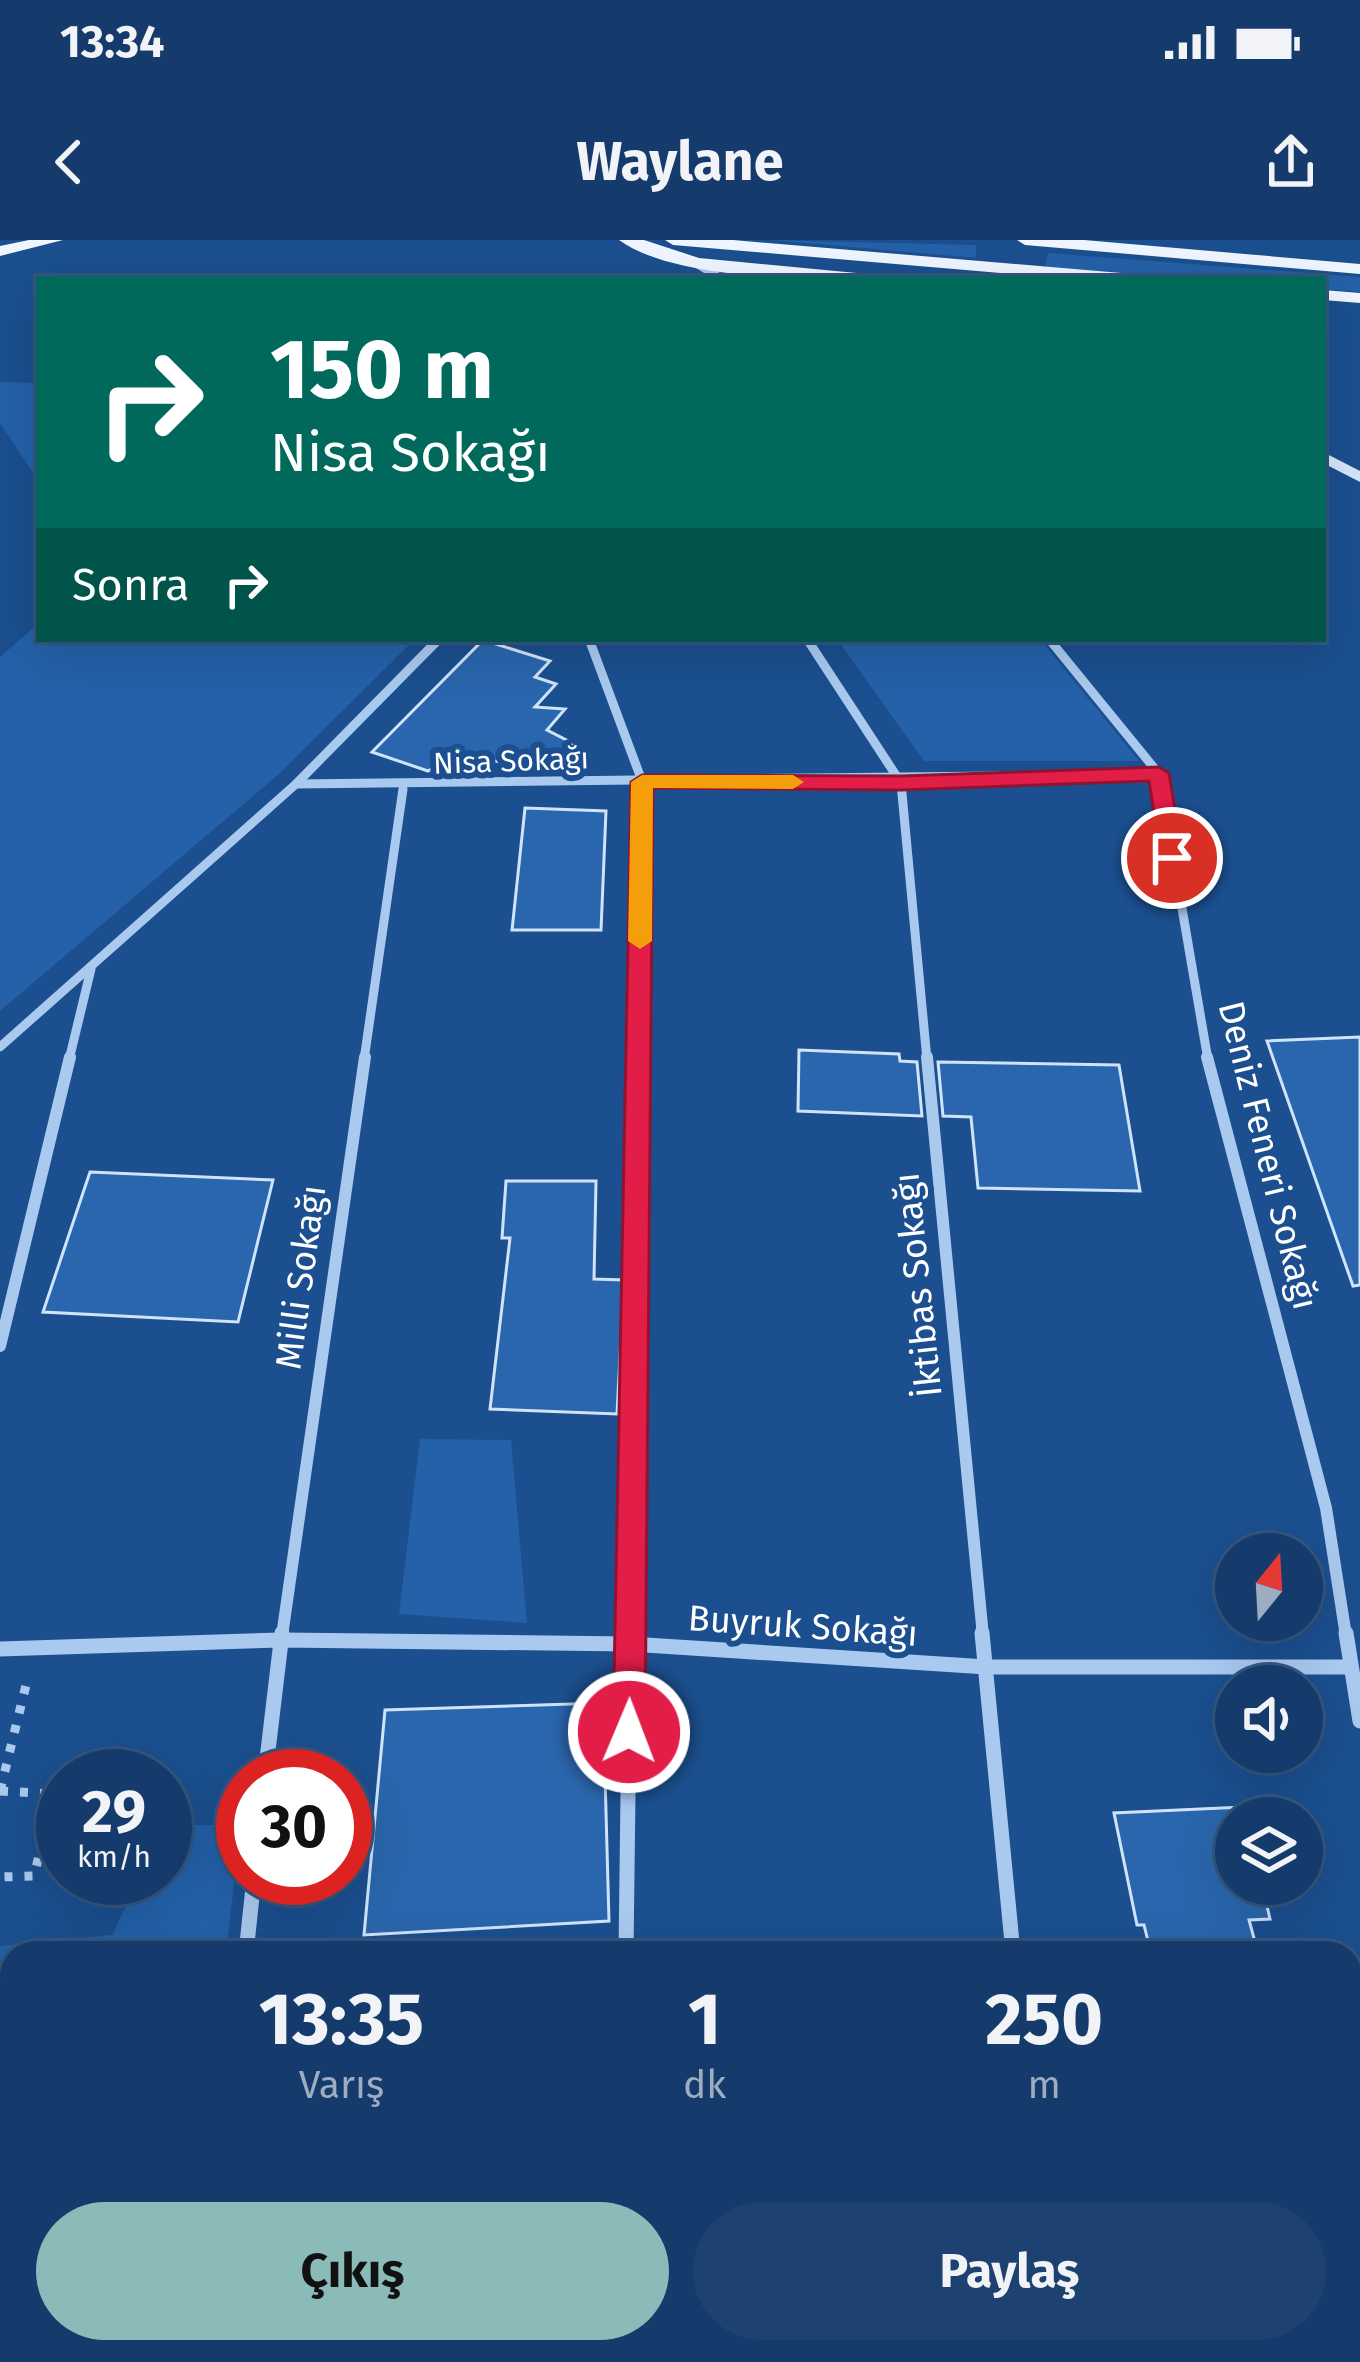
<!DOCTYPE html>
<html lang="tr">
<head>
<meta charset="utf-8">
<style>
  body { margin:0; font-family:"Fira Sans",sans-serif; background:#1d4271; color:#f1f3f6; height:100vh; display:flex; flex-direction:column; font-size:45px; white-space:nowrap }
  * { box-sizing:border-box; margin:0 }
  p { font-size:39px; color:#9dadc1 }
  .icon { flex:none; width:66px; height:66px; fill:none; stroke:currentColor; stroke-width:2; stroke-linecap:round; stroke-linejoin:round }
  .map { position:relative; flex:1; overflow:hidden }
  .drawer { position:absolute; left:0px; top:1701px; width:1362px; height:423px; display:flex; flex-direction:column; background:#143b6b; border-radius:36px 36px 0 0; box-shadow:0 12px 48px #0002,0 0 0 3px #33557e }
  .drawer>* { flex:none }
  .banner { position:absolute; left:36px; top:36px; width:1290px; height:366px; border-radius:0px; box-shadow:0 12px 48px #0002,0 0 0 3px #33557e; background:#00695c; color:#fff; overflow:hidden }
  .needle { width:78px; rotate:18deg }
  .buttons { position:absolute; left:1215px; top:1293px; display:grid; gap:24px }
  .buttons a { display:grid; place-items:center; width:108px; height:108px; border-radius:50%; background:#143b6b; box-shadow:0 12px 48px #0002,0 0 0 3px #33557e; font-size:60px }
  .speed { position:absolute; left:36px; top:1509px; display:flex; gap:24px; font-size:60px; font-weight:700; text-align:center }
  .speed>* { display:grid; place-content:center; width:156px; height:156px; border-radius:50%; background:#143b6b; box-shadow:0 12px 48px #0002,0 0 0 3px #33557e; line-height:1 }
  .speed small { font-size:30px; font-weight:400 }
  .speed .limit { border:18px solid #d22; background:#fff; color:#111 }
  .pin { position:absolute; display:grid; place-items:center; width:102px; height:102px; color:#fff; margin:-51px; border:6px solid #fff; border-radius:50%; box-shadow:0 3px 12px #0007 }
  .me { position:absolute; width:132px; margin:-66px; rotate:1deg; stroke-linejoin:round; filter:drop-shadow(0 0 9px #0008) }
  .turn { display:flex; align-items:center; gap:42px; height:252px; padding:0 36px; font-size:54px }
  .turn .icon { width:156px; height:156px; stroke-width:2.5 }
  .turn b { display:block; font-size:84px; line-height:102px }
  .then { display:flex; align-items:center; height:114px; padding:0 36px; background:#0003; gap:24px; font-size:45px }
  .eta { display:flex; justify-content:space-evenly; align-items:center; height:204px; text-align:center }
  .eta b { font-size:72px; font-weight:700; line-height:84px }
  .primary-button { display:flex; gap:24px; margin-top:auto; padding:24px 36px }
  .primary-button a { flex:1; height:138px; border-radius:72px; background:#8bbbb9; color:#111; font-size:48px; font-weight:700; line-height:138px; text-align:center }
  .primary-button a+a { background:#1d4271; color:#f1f3f6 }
  .status { display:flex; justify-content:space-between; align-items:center; height:84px; padding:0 60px; background:#143b6b; direction:ltr }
  .status svg { height:33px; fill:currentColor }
  header { display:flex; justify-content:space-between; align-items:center; height:156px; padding:0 36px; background:#143b6b; font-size:54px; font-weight:700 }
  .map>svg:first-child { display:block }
  .green { fill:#2461a8 }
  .building { fill:#2a66ad; stroke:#cfe3fa; stroke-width:3 }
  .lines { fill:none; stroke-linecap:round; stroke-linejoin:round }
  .path { stroke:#a9c9ee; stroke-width:9; stroke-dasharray:8 12; stroke-linecap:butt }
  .minor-far3 { stroke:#a9c9ee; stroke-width:8 }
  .minor-far2 { stroke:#a9c9ee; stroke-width:9 }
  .minor-far1 { stroke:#a9c9ee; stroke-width:12 }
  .minor { stroke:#a9c9ee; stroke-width:15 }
  .secondary { fill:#d6e6fa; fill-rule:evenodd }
  .primary { fill:#f0f6ff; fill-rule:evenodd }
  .route { fill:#e11d48; stroke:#92132f; stroke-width:3 }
  .slow { fill:#f59e0b }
  .labels { text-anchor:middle; stroke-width:12; stroke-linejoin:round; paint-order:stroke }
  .far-street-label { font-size:30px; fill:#fff; stroke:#1b4f8f }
  .street-label { font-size:36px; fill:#fff; stroke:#1b4f8f }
</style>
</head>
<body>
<div class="status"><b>13:34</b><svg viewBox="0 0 49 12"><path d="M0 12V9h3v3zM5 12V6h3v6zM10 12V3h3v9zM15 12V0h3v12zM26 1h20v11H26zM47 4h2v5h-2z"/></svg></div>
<header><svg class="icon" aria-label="back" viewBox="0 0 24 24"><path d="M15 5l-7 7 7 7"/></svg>Waylane<svg class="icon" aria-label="share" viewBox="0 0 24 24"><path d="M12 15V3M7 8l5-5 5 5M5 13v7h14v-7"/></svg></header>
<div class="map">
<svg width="1360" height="2122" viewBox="0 0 1360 2122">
  <rect width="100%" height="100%" fill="#1b4f8f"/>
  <g class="green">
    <path d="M771,0l205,5v13z"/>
    <path d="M1048,13l312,24v15l-37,-3v-10h-124l-154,-12z"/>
    <path d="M0,142l39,1v99l-39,-59z"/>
    <path d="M39,383v16h376l-135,134 -280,238v-354z"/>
    <path d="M837,399h203l99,122h-215z"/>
    <path d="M420,1199l91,1 16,183 -128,-9z"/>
    <path d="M166,1585h75l-15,128h-214v399h166l-2,10h-176v-416l112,-11 28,-57h25z"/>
  </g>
  <g class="building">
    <path d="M483,400l67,21 -15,16 21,7 -21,23 30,2 -18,21 33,17 -34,25 -88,-19 -30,18 -56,-19z"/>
    <path d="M525,568l81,3 -5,119h-89z"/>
    <path d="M1360,797v248l-7,1 -86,-245z"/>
    <path d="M799,810l100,4 1,7 17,1 5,54 -124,-5z"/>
    <path d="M938,822l181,3 21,126 -162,-3 -7,-71 -28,-1z"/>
    <path d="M90,932l183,8 -35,142 -195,-10z"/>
    <path d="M506,941h90l-2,98 30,1 -7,134 -127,-5 20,-171h-8z"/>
    <path d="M603,1463l6,218 -245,14 21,-225z"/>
    <path d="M1243,1567l3,11h-10v66h26l8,35 -21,1 9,33h-107l-7,-28h-7l-23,-112z"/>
  </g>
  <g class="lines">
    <g class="path">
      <path d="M0,1551l54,3 -20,82 -34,1"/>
      <path d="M0,1551l26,-106"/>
    </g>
    <path class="minor-far3" d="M697,24l25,15"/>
    <g class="minor-far2">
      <path d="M589,399l53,142 -4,279"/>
      <path d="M807,399l94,144 26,277"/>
      <path d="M1049,399l110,135 49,286"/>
      <path d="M296,544l863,-10"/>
      <path d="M0,807l296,-263 143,-145"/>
      <path d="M69,820l22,-91"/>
      <path d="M364,820l39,-271"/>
    </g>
    <g class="minor-far1">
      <path d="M927,817l56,579"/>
      <path d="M1207,817l119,451 20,128"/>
      <path d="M0,1106l70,-289"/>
      <path d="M282,1396l83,-579"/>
      <path d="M630,1396l8,-579"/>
    </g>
    <g class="minor">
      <path d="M982,1393l31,320"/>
      <path d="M1346,1393l14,88"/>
      <path d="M0,1409l281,-9 349,4 357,23h364"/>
      <path d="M265,1536l17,-143"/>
      <path d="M246,1713l8,-75"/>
      <path d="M626,1713l4,-320"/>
      <path d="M1350,1838l10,-102"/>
      <path d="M620,2112v10"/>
      <path d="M1049,2112l1,10"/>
      <path d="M200,2122l1,-10"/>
      <path d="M1207,2122l26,-10"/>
    </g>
    <path class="secondary" d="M1323,212l37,19v11l-37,-19z"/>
    <g class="primary">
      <path d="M29,0h34l-63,16v-10z"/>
      <path d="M619,0h25l55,18 168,16 9,5c-69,0 -202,1 -257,-39z"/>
      <path d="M665,0h68l400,34 9,5h-70l-399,-34z"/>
      <path d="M1017,0h67l276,24v10l-335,-29z"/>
      <path d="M1323,50l37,3v10l-37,-3z"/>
    </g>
  </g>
  <path class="route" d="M1159,527l10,6 14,85 -11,7 -11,-7 -12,-77 -248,9 -248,-2 -8,944 -5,11 -11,4 -11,-4 -5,-11 18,-950 11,-7 259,1z"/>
  <path class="slow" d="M642,535h151l11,7 -11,7 -140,-1 -1,153 -12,8 -12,-8 3,-159z"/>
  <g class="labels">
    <g class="far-street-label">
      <text transform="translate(511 521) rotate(-2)" y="10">Nisa Sokağı</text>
    </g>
    <g class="street-label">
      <text transform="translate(1269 915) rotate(76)" y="13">Deniz Feneri Sokağı</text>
      <text transform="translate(300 1037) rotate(-82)" y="13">Milli Sokağı</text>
      <text transform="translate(917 1045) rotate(-96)" y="13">İktibas Sokağı</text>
      <text transform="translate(803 1385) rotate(4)" y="13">Buyruk Sokağı</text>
    </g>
  </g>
</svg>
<div class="buttons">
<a><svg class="needle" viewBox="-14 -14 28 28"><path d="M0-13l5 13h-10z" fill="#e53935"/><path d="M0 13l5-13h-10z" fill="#9dadc1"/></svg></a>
<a><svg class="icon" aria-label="sound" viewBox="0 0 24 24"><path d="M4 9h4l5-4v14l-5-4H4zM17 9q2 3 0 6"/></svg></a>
<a><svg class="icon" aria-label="layers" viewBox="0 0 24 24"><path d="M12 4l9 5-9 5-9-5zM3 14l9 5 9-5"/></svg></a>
</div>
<div class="speed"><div>29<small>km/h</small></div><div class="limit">30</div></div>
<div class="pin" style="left:1172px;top:618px;background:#d93025"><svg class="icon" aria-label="arrive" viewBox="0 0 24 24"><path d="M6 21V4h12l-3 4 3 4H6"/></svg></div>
<svg class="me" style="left:629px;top:1492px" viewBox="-20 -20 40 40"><circle r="17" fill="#e11d48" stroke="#fff" stroke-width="3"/><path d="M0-11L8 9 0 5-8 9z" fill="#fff"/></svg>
<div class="banner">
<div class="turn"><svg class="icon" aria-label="right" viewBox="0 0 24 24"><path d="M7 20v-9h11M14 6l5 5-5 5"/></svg><div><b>150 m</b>Nisa Sokağı</div></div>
<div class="then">Sonra<svg class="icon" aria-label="right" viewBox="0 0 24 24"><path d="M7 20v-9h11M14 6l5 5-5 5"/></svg></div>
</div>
<section class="drawer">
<div class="eta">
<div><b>13:35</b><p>Varış</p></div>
<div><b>1</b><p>dk</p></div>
<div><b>250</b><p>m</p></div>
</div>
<div class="primary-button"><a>Çıkış</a><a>Paylaş</a></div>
</section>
</div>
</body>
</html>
